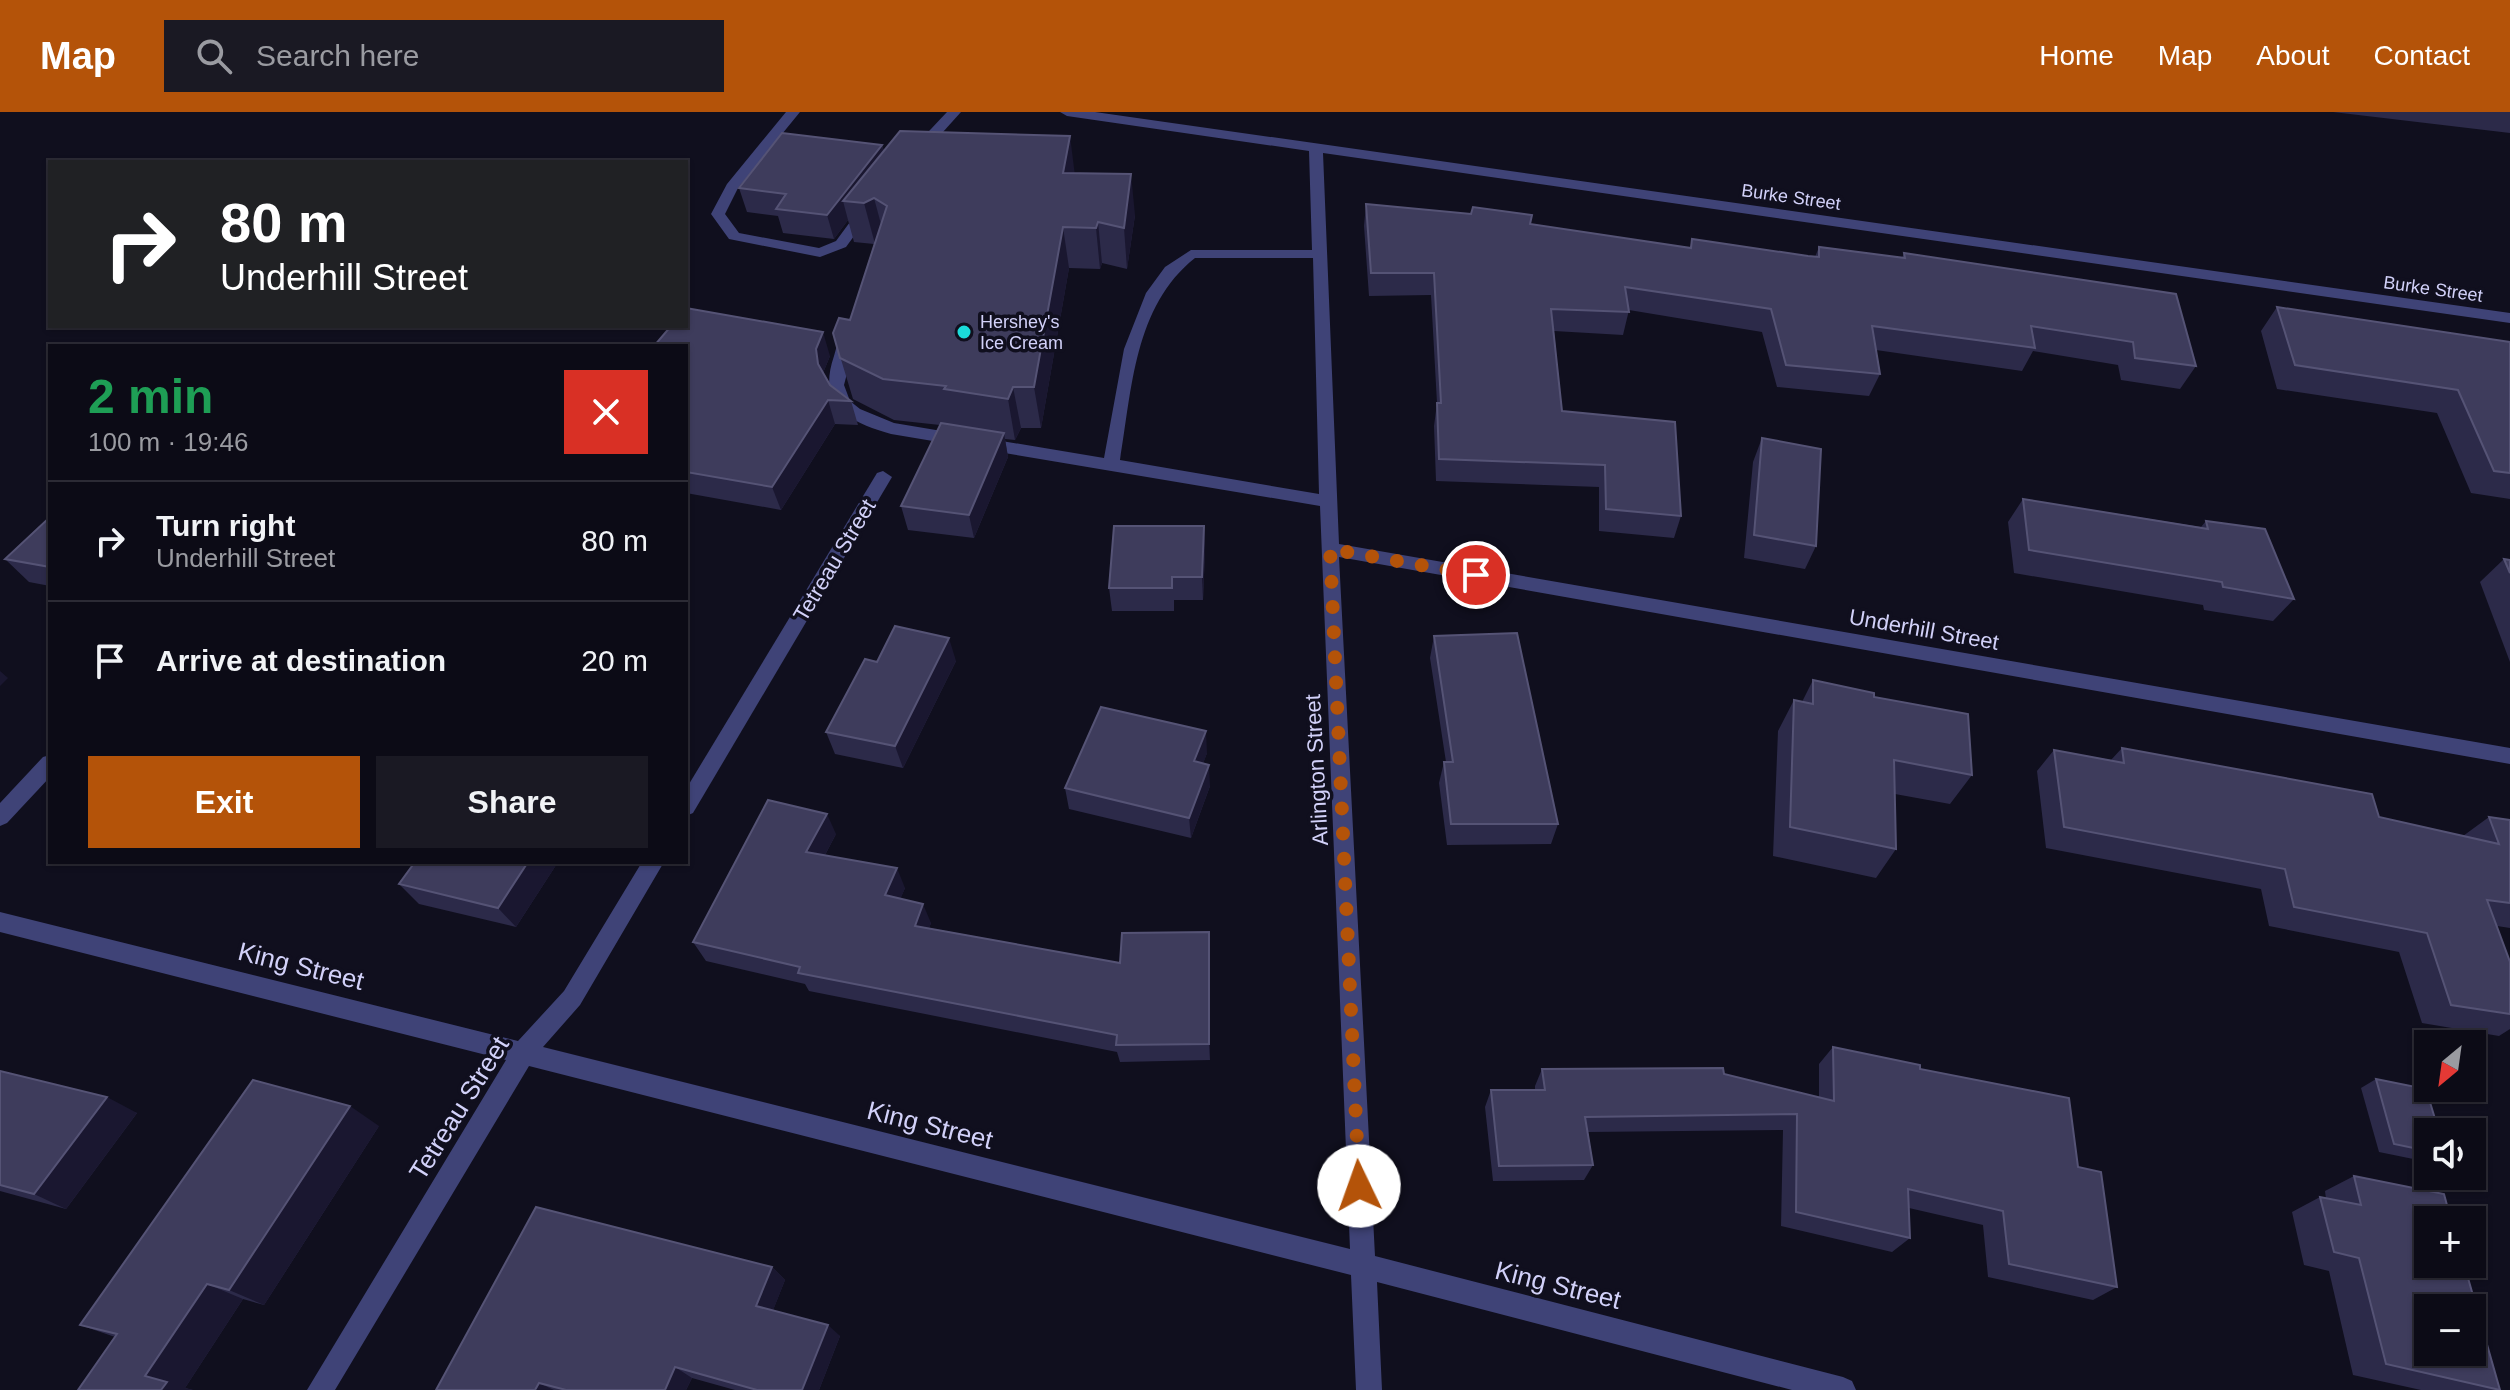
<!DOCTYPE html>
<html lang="en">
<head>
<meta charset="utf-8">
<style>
  body { margin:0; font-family:Arial,sans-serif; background:#1a1923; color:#f1f3f6; height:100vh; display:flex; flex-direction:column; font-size:30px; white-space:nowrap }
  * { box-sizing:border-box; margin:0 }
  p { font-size:26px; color:#9a9ba1 }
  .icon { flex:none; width:44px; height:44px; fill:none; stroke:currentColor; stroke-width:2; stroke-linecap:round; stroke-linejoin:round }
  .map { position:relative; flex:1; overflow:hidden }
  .sheet { position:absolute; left:48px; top:232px; width:640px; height:520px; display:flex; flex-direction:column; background:#0c0b16; border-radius:0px; box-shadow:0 2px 6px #0004,0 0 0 2px #2c2b35 }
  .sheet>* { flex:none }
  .hud { position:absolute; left:48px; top:48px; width:640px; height:168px; border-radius:0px; box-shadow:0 2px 6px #0004,0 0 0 2px #2c2b35; background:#202124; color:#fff; overflow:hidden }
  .needle { width:52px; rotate:209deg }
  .fabs { position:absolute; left:2414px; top:918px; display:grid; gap:16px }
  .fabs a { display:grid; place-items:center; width:72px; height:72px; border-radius:0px; background:#0c0b16; box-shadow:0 2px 6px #0004,0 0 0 2px #2c2b35; font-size:40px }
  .pin { position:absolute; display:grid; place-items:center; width:68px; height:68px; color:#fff; margin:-34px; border:4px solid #fff; border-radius:50%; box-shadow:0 2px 8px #0007 }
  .me { position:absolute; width:88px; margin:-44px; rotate:357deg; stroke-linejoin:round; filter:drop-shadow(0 0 6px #0008) }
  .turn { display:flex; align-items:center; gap:28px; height:168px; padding:0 40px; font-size:36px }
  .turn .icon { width:104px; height:104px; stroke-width:2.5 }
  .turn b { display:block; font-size:56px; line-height:68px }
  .round { display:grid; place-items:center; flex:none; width:84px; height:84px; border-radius:0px; background:#1a1923 }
  .head { display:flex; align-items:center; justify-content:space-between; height:136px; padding:0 40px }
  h1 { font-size:48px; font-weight:700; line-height:60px; color:#1e9e55 }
  .action { display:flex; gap:16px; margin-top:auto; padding:16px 40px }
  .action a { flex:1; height:92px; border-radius:0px; background:#b45309; color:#fff; font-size:32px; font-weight:700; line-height:92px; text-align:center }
  .action a+a { background:#1a1923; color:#f1f3f6 }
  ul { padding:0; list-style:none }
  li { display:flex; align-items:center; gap:24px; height:120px; padding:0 40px; border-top:2px solid #2c2b35 }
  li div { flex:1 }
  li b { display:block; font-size:30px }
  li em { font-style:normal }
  header { display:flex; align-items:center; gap:48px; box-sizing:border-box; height:112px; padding:0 40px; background:#b45309; color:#fff }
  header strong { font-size:38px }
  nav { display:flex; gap:44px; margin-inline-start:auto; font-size:28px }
  .search { width:560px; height:72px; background:#1a1923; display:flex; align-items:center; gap:20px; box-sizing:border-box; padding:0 28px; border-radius:0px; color:#9a9ba1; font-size:30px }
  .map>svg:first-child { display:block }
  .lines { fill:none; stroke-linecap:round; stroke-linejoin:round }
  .minor { fill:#3f4377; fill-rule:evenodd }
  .wall { fill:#2c2a49 }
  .shaded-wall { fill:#1a1730 }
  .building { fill:#3e3c5c; stroke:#555375; stroke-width:2; fill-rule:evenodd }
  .route { stroke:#b45309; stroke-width:14; stroke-dasharray:0 25.2 }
  .poi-dot { fill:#1bdbda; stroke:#100f1e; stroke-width:3 }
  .labels { text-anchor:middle; stroke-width:7; stroke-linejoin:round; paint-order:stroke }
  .far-street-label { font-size:18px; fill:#d2d1f9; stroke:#100f1e }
  .far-poi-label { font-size:18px; fill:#d2d1f9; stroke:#100f1e; text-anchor:start }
  .street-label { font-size:22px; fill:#d2d1f9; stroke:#100f1e }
  .near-street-label { font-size:26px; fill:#d2d1f9; stroke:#100f1e }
</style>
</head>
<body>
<header>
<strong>Map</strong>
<div class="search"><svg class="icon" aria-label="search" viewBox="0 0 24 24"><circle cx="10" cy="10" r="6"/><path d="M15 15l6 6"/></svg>Search here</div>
<nav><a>Home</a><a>Map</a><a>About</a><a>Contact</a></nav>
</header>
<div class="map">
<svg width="2510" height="1278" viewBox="0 0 2510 1278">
  <rect width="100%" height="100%" fill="#100f1e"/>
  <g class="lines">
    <g class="minor">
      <path d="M786,0h14l-62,76 -13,26 14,19 80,15 17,-7 25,-34h10l2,3 -27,37 -26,10 -91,-18 -18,-25 16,-30z"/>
      <path d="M947,0h14l-37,41h-10v-6z"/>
      <path d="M1060,0h35l1415,201v10l-1187,-170 16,391 1171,204v16l-1171,-207 36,699 468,121 9,4 4,9h-64l-415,-108 5,108h-26l-5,-115 -822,-209 -194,324h-28l199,-330 -506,-128v-20l518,129 46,-50 78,-129h22l-84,143 -37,42 807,202 -30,-743 -429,-72c-44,-13 -74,-28 -57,-78 3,-10 5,-22 15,-26l8,5 -13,50 6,16 10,8 34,14 210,35 20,-109 22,-56 19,-26 26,-17h121l-3,-99 -242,-35zM1195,146h118l6,236 -199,-34c12,-70 14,-154 75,-202z"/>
      <path d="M883,359l9,6 -199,336 -7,3v-27l191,-316z"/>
      <path d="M50,643v22l-43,46 -7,3v-23l43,-46z"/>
    </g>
  </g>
  <g class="wall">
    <path d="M2333,0h177v21z"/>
    <path d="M882,33l2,6 191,22 60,42 -8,54 -25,-6 -2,6 -31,-1 -28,160h-20l-6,12 -10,-1 3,18 -34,81 -66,-8 -7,-24 39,-81 -46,-5 -41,-21 -20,-66 17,-13 24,-76 -20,-2 -6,-22 -14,19 -51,-6 -5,-17 -31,-4 -8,-24z"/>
    <path d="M1366,92l105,10 59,10 160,24 2,-9 116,17 7,1 4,-10 83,11 2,-5 292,113 -16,23 -59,-9 -3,-15 -85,-14 -11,20 -146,-21 4,24 -11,22 -92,-9 -15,-55 -133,-22 -6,25 -69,-4 8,80 119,105 -7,22 -75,-7v-44l-163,-6 -2,-55 3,-23 -6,-108 -62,1 -5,-70z"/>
    <path d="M2277,195l233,35v157l-39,-6 -34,-80 -160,-24 -16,-58z"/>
    <path d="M686,234l144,10 -7,17 7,12 21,16 7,24 -23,-1 -54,86 -95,-17z"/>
    <path d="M1762,326l54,108 -11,23 -61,-11 9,-96z"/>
    <path d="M2023,387l178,28 5,-6 88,78 -21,22 -69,-11 -1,-5 -189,-32 -6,-51z"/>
    <path d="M50,405v69l-21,-4 -24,-23z"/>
    <path d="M1204,414l1,24 -2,50h-29v11h-62l-3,-23z"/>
    <path d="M2504,447l6,1v102l-30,-80z"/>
    <path d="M1434,524l124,188 -7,20 -104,1 -8,-62 5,-21h2l-16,-104z"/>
    <path d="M956,549l-53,107 -68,-14 -9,-22 51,-70z"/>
    <path d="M1813,568l61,17 98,78 -22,29 -55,-10 1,55 -20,29 -103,-22 5,-125 16,-31 8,2z"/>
    <path d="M2122,636l257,69 84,19 26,-19 21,3v108l-13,-2 13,36v67l-11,7 -77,-13 -23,-71 -130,-26 -8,-37 -215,-41 -9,-77 17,-21 57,10z"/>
    <path d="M1207,641l-4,10 7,23 -19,52 -122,-29 -4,-21z"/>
    <path d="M836,722l-11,21 80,33 -5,11 31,24 -2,5 191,35 89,-31 1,128 -90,2 -3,-10 -308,-61 -4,-7 -99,-23 -13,-19z"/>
    <path d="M415,750h143l-42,65 -97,-23 -20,-20z"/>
    <path d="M1833,935l87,22 158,98 39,120 -24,13 -105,-23 -5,-52 -74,-17 1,30 -18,14 -111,-26 2,-96 -195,2 5,33 -9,15 -91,1 -8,-74 6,-17h44v-4l7,-17 182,5 95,23v-33z"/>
    <path d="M0,959l137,42 -71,96 -66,-18z"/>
    <path d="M2376,967l52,53v30l-49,-10 -18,-64z"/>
    <path d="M379,1014l-115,179 -21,-6 -58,89 8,2h-115l37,-53 -35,-12z"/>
    <path d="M2354,1064l146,214h-79l-68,-15 -24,-104 -25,-6 -12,-53 28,-15 6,2 -1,-8z"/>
    <path d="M772,1155l13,13 -12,30 67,26 -21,54h-84l-43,-12 -6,12h-250z"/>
  </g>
  <g class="shaded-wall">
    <path d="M1070,24l5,40 -12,-3z"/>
    <path d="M882,33l6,24 -45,32 5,19 -14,19 -7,-24z"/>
    <path d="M1131,62l4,41 -8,54 -3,-41z"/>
    <path d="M874,86l11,41 -10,5 -11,-41z"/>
    <path d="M1098,110l4,41 -2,6 -4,-41z"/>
    <path d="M1063,115l6,41 -28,160 -7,-41z"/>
    <path d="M823,220l7,24 -7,17 -5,-9 -2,-15z"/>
    <path d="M1013,275l8,41 -6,12 -7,-41z"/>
    <path d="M828,288l7,24 -54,86 -9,-23z"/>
    <path d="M1004,321l4,24 -34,81 -5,-23z"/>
    <path d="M1204,414l1,24 -2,50 -1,-23z"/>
    <path d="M949,526l7,23 -53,107 -8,-22z"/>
    <path d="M0,559l8,7 -8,8z"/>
    <path d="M1206,619l1,22 -11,30 -2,-22z"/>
    <path d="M1209,653l1,21 -19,52 -2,-20z"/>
    <path d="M827,702l9,20 -20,38 -10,-20z"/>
    <path d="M528,750h30l-42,65 -18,-19z"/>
    <path d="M897,756l8,20 -11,27 -9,-20z"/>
    <path d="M923,792l8,19 -8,21 -8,-18z"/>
    <path d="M1209,820l1,19v109l-1,-16z"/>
    <path d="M107,985l30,16 -71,96 -32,-15z"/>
    <path d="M350,994l29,20 -115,179 -35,-15z"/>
    <path d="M772,1155l13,13 -15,38 -14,-12z"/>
    <path d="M207,1172l36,15 -58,89 8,2h-32l-16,-14z"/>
    <path d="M828,1213l12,11 -21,54h-17z"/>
    <path d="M675,1255l17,11 -6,12h-21z"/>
    <path d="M539,1271l15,7h-19z"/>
  </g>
  <g class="building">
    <path d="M900,19l170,5 -7,37 68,1 -7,54 -26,-6 -2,6 -33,-1 -29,160h-21l-5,12 -64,-10 2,-3 -63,-7 -43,-21 -7,-25 6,-15 11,2 37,-114 -13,-8 -10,5 -21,-2z"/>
    <path d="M782,21l100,12 -55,70 -51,-6 10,-15 -47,-6z"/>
    <path d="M1366,92l105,10 2,-7 59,8 -2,9 161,24 1,-9 116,17 11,1v-10l86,11 -1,-5 272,41 20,72 -61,-8 -2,-16 -102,-16 4,22 -163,-22 8,48 -94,-9 -15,-56 -146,-22 4,25 -78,-3 11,102 113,11 6,94 -75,-7 -1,-44 -166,-6 -2,-56h4l-7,-130h-63z"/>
    <path d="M2277,195l233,35v131l-16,-2 -36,-81 -163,-25z"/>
    <path d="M686,196l137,24 -7,17 2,15 12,21 21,16 -23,-1 -56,87 -86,-15v-126h-32l17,-20h15z"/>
    <path d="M941,311l63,10 -35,82 -68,-9z"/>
    <path d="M1762,326l59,11 -5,97 -62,-11z"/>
    <path d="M2023,387l185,30 -2,-8 59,8 29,70 -71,-12 -1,-5 -193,-32z"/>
    <path d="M50,405v50l-45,-8z"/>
    <path d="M1114,414h90l-2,51h-30v11h-63z"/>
    <path d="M2504,447l6,1v13z"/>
    <path d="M895,514l54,12 -54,108 -69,-14 39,-73 12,3z"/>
    <path d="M1517,521l41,191h-107l-7,-62h9l-19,-126z"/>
    <path d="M1813,568l61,13v4l94,17 4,61 -78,-15 2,89 -106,-22 4,-127 19,4z"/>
    <path d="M1101,595l105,24 -12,30 15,4 -20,53 -124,-30z"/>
    <path d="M2122,636l250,46 7,23 120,27 -10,-27 21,3v83l-23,-3 23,62v52l-59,-9 -24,-72 -133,-26 -9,-38 -221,-42 -10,-77 70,13z"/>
    <path d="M768,688l59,14 -21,38 91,16 -12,27 38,9 -8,22 205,37 2,-30 87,-1v112l-93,1 1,-10 -319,-62 2,-6 -107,-25z"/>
    <path d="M415,750h113l-30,46 -99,-24z"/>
    <path d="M1833,935l87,18v4l149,29 9,69 23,5 16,115 -108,-23 -6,-53 -95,-22 2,49 -114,-26 1,-98 -212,3 8,48 -94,1 -8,-76h54l-3,-21 181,-1 1,6 110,27z"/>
    <path d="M0,959l107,26 -73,97 -34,-9z"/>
    <path d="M2376,967l50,10 13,43h-11v19l-34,-7z"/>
    <path d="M253,968l97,26 -121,184 -22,-6 -62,92 22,6 -6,8h-83l39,-56 -37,-9z"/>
    <path d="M2354,1064l90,18 7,26h-23v44h36l36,126 -114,-26 -27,-106 -25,-6 -14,-55 41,8zM2428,1196h44v44h-44z"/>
    <path d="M536,1095l236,60 -16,39 72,19 -26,65h-45l-82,-23 -10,23h-99l-27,-7 -4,7h-99z"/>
  </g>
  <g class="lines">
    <path class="route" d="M1359,1074l-29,-637 146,26"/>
  </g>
  <circle class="poi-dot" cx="964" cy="220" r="8"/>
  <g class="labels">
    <g class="far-street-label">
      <text transform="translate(1791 85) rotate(8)" y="6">Burke Street</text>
      <text transform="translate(2433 177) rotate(8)" y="6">Burke Street</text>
    </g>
    <g class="far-poi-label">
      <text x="980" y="216">Hershey's<tspan x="980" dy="21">Ice Cream</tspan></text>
    </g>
    <g class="street-label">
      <text transform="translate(834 448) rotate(-59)" y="8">Tetreau Street</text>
      <text transform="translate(1924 517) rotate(10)" y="8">Underhill Street</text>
      <text transform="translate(1316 658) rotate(-93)" y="8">Arlington Street</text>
    </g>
    <g class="near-street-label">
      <text transform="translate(301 854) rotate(14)" y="9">King Street</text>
      <text transform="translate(459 996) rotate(-58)" y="9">Tetreau Street</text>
      <text transform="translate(930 1013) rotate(14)" y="9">King Street</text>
      <text transform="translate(1558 1173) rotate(14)" y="9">King Street</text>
    </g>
  </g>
</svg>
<div class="fabs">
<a><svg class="needle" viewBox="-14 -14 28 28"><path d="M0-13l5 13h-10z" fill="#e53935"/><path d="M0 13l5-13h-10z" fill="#9a9ba1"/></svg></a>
<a><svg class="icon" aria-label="sound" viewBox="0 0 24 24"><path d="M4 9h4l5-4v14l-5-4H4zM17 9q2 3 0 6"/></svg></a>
<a>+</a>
<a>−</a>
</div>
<div class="pin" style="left:1476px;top:463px;background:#d93025"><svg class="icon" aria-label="arrive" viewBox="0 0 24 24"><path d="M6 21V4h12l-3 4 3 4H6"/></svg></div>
<svg class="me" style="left:1359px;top:1074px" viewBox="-20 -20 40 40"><circle r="19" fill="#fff"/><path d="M0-13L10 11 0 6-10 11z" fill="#b45309"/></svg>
<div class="hud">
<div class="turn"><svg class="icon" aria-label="right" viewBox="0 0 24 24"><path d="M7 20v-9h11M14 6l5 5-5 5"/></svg><div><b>80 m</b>Underhill Street</div></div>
</div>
<section class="sheet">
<div class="head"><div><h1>2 min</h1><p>100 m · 19:46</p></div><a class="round" style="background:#d93025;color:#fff"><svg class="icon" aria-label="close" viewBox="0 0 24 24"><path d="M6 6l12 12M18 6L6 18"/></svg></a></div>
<ul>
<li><svg class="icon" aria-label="right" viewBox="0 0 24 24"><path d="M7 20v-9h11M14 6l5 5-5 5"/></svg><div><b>Turn right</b><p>Underhill Street</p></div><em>80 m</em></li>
<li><svg class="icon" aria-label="arrive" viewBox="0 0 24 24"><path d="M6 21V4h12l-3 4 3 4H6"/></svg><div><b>Arrive at destination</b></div><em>20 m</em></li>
</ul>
<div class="action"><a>Exit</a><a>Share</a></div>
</section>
</div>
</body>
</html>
